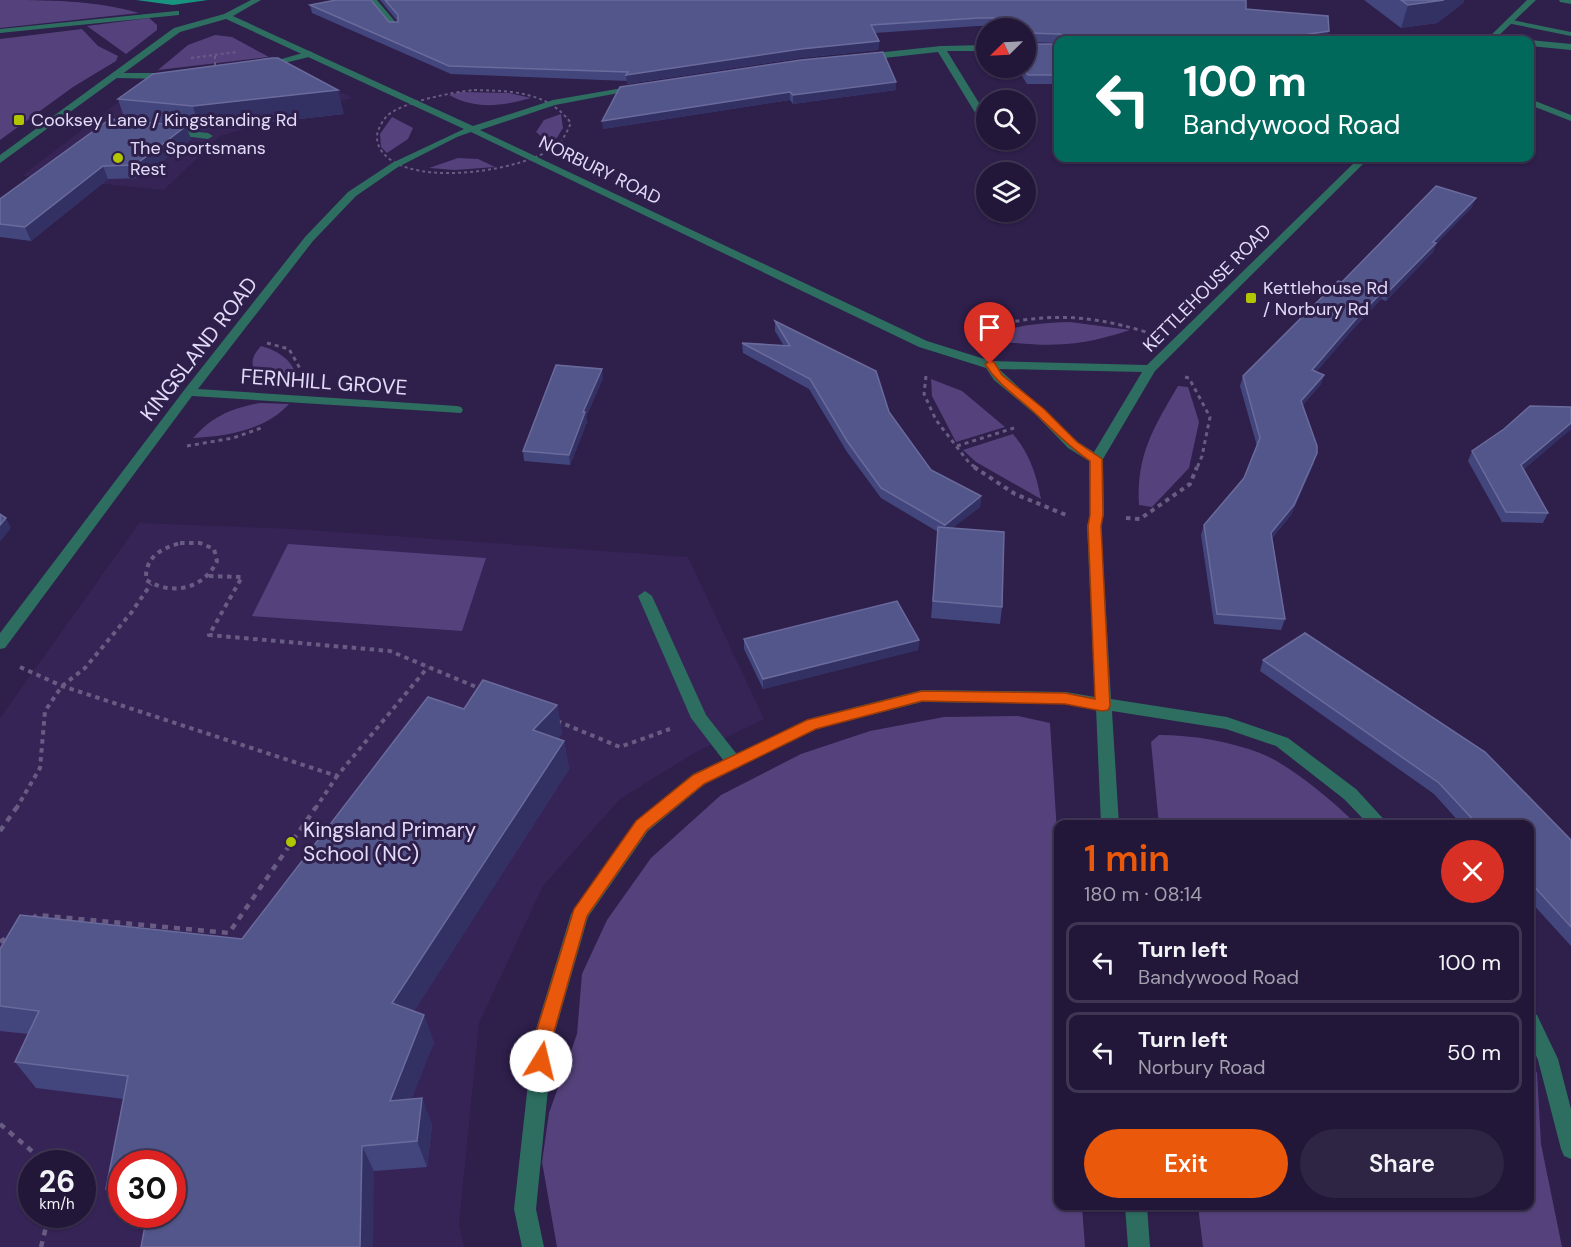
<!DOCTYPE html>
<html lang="en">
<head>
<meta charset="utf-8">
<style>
  body { margin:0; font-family:"DM Sans",sans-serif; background:#2e2443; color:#f1f3f6; height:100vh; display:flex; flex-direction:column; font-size:22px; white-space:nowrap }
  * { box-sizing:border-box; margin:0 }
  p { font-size:20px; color:#a29fae }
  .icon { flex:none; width:33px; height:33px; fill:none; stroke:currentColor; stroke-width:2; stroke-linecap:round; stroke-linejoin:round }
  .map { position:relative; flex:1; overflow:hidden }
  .side { position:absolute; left:1054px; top:820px; width:480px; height:390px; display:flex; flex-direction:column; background:#221738; border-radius:12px; box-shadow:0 2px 4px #0004,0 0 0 2px #3f3653 }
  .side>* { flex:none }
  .top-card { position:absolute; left:1054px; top:36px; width:480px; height:126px; border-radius:12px; box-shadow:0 2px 4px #0004,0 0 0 2px #3f3653; background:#00695c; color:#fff; overflow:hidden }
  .needle { width:39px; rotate:246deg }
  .buttons { position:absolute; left:976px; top:18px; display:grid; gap:12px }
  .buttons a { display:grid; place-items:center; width:60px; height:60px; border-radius:50%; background:#221738; box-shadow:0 2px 4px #0004,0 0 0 2px #3f3653; font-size:30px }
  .speed { position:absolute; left:18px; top:1150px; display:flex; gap:12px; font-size:30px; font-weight:700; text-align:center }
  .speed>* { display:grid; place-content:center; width:78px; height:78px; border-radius:50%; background:#221738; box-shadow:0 2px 4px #0004,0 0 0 2px #3f3653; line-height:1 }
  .speed small { font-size:15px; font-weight:400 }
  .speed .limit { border:9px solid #d22; background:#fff; color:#111 }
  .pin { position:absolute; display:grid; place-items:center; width:51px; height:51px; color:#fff; margin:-62px -26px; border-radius:50% 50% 50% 0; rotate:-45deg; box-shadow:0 0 6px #0007 }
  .pin .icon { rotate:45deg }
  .me { position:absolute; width:66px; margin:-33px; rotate:9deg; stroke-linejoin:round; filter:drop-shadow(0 0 4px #0008) }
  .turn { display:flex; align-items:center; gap:21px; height:126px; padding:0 30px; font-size:27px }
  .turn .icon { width:78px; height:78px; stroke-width:2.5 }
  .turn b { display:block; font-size:42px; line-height:51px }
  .round { display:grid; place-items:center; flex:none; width:63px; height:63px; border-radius:32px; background:#2e2443 }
  .head { display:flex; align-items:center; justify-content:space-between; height:102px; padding:0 30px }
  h1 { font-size:36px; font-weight:600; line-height:45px; color:#ea580c }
  .button { display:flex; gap:12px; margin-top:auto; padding:12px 30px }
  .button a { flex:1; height:69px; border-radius:36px; background:#ea580c; color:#fff; font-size:24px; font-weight:600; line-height:69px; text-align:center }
  .button a+a { background:#2e2443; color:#f1f3f6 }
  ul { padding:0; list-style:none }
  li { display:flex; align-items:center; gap:18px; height:81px; margin:0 12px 9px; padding:0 18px; border:3px solid #3f3653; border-radius:12px }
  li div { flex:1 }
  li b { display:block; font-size:22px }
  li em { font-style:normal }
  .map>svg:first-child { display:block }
  .built { fill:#362457; fill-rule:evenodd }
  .green { fill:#55427c }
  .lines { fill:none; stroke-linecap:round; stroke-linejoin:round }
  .path-far3 { stroke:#685c83; stroke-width:2; stroke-dasharray:3 3; stroke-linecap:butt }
  .path-far2 { stroke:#685c83; stroke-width:3; stroke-dasharray:4 4; stroke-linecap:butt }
  .path-far1 { stroke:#685c83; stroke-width:4; stroke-dasharray:4.5 4.5; stroke-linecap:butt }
  .path { stroke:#685c83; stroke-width:4.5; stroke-dasharray:6 6; stroke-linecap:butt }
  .lane { fill:#2d6e60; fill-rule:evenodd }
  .street { fill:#2d6e60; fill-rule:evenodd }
  .secondary { fill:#18947f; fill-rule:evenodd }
  .wall { fill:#42467d }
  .shaded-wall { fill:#333064 }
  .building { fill:#53568a; stroke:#6a6b9c; stroke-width:1.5 }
  .route { fill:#ea580c; stroke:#983908; stroke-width:1.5 }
  .poi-dot { fill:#b1c500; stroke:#2e1f4b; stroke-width:2 }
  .labels { text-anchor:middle; stroke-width:6; stroke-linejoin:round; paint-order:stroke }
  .far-poi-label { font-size:18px; fill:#e2dbf8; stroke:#2e1f4b; text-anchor:start }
  .far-street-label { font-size:18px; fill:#e2dbf8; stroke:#2e1f4b }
  .street-label { font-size:21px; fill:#e2dbf8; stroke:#2e1f4b }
  .poi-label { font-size:21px; fill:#e2dbf8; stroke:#2e1f4b; text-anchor:start }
</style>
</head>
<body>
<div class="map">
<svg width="1571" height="1247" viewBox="0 0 1571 1247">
  <rect width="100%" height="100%" fill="#2e1f4b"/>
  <g class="built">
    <path d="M283,64l70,34 -133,38 -56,54 -142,-14 126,-97z"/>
    <path d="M139,523l155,6 394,28 76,162 -68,33 -76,47 -77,87 -64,137 -20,201 5,23h-464v-529zM32,1164h50v51h-50zM122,1164h50v51h-50z"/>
  </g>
  <g class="green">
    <path d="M0,0c47,0 94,0 139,13l-139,15z"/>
    <path d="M149,18l8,7v5l-31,24 -39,-28z"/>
    <path d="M82,29l16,17 20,10 -2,5 -43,26 -73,53v-101z"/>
    <path d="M215,35l17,2 37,20 -111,13 30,-25z"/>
    <path d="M461,92l48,1 22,5c-29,8 -55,12 -82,-3z"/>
    <path d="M561,114l2,14 -7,11 -7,4 -13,-11 8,-12z"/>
    <path d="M392,117l21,11 -5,11 -21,14 -6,-6 -1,-13z"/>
    <path d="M458,158l20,1 17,8 -40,3 -26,-2z"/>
    <path d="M1070,322l60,8c-57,19 -89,17 -147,9 27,-14 57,-16 87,-17z"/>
    <path d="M261,346c18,5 37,17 35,38 -21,1 -61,-10 -35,-38z"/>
    <path d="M931,379l31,12 43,36 -49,15 -24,-46z"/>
    <path d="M1178,386l10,1 11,35 -10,46 -37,39 -13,-2c-3,-50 15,-78 39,-119z"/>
    <path d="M260,403l29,1c-23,26 -63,32 -96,34 20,-22 37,-29 67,-35z"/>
    <path d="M1013,434c17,20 23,40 28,65l-65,-37 -13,-12z"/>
    <path d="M288,544l198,14 -24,73 -210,-15z"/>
    <path d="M1018,716l32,7 9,140v343h23l3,41h-528l-15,-85 7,-49 28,-79 5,-60 25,-54 44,-62 70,-63 80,-41 69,-23 74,-14z"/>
    <path d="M1159,735c33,0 69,6 101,18 29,11 74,49 97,72h-198l-8,-83z"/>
    <path d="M1530,1060l7,13 4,71 21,103h-359l-5,-41h332z"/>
  </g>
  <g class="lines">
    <g class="path-far3">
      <path d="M215,56v14"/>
      <path d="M191,58l46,-6"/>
      <path d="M474,90c37,1 73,1 97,33 -4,8 -7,17 -15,23 -33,25 -138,41 -170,10 -7,-6 -11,-16 -8,-25 2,-5 5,-11 9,-15 14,-14 67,-24 87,-26z"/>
    </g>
    <g class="path-far2">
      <path d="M976,329c67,-15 104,-17 170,3"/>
      <path d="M267,343l22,6 13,23"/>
      <path d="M926,376l-2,18 12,26 34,44 7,4"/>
      <path d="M1185,377l4,1 21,39 -8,39 -5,12"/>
      <path d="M187,446l46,-8 31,-11"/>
      <path d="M957,446l57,-18"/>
    </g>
    <g class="path-far1">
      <path d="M974,467l41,27 51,21"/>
      <path d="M1126,518l14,1 50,-35 7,-17"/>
      <path d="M180,543h20l14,6 3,12c-13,28 -45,35 -71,19 -1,-23 14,-31 34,-37z"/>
      <path d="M209,576l33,1 -33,58 181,16 91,38"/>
      <path d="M20,667l42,19 275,90 91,-109"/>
      <path d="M557,721l63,26 50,-18"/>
      <path d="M16,809l24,-41 5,-57 17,-25 23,-18 46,-55 20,-29"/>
      <path d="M315,809l22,-33"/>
    </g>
    <g class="path">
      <path d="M0,831l17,-24"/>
      <path d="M32,919l5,-4 192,18 87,-126"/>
      <path d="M0,942l11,-8"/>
      <path d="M0,1124l47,40"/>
      <path d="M41,1247l8,-32"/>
    </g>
    <g class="lane">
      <path d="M369,0h8l21,25v4h-6z"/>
      <path d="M1559,0h12v4l-11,-2z"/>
      <path d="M1507,19l64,13v4l-64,-13z"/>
      <path d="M1496,37l4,3h-13l1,-2z"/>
      <path d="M1530,40l41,4v6l-41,-4z"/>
      <path d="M310,51l4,3 -1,2 -49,12 -4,-3z"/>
      <path d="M112,73h56l4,3 -4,3 -53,-1 -3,-1z"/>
      <path d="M54,118l65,6 5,3 -5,3 -68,-7v-4z"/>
      <path d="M170,129l38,4 5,3 -5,3 -41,-5 -2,-2z"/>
      <path d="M645,591l7,5 54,119 33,42 2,4 -2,4 -6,2 -6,-2 -36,-47 -53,-122z"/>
    </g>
    <g class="street">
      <path d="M251,0h10l-28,16 240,110 80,-26 87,-15v4l-85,16 -75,25 447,211 64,20 156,4 212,-207h10l-214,213 -52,88 1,56 -3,11 10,173 116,18 61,21 68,51 33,36h-20l-25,-26 -68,-53 -50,-17 -114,-18 7,114h-18l-5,-117 -30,-4 -144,-2 -106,27 -111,55 -57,47 -60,86 -35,122 -17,170 8,38h-22l-8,-38 19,-170 38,-125 65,-93 57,-47 119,-56 110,-28 144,2 29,5 -8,-171 3,-11 -1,-54 -21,-13 -32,-33 -42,-35 -8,-12 -67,-21 -448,-215 -14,5 -59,30 -42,29 -43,45 -115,148 259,17 4,1 2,3 -2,3 -269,-17 -187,252 -5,1v-16l185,-244 120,-152 43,-45 44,-29 72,-34 -238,-110 -46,13 -180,131v-8l174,-127 50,-14zM999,369l143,3 -48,80 -16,-10z"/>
      <path d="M1527,0h9l-42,40h-8z"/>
      <path d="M176,11h3v4l-179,18v-4z"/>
      <path d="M987,45v6h-40l40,65v11l-5,-3 -44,-72 -72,8 -4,-3 4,-3 75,-8z"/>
      <path d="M1530,99l41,16v6l-41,-16z"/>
      <path d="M1530,1012l7,3 21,44 13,50v50l-7,-3 -3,-7 -23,-89 -8,-18z"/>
      <path d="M1125,1206h22l3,41h-22z"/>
    </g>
    <path class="secondary" d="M136,0h72l-35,5z"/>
  </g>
  <g class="wall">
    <path d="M380,0h866v9l81,30 -9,1h-259v3l-33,-1 1,2h32v40h-32l-10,-16h9v-40h-32l-1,-2h-16l-102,7 4,8 -1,9 -77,8 -174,26v-3l-176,-7 -139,-61 -2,-8 79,17h9z"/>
    <path d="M1364,0h100l-1,3 -26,20 -36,5z"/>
    <path d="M620,87l276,3 -103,14 -3,-4 -187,29z"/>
    <path d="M118,99l226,15 -144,16 -13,-1 4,10 -51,39 -32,1 -77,62 -31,-4v-38l125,-79z"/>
    <path d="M1472,207l-36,37 -3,8 -47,49 -5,-2 -28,30 -37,43 8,3 -3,9 -18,21 11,58 -23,52 -19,23 13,81 -4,11 -67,-6 -13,-89 3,-10 40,-47 13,-32 -17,-60 3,-10z"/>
    <path d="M775,321l114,91 42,58 50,26 -1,11 -28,21 50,79 -2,17 -69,-6 7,-86 -57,-34 -34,-46 -38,-63 -66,-36 -1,-10 42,3 -9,-15z"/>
    <path d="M603,378l-17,39 1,5 -17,43 -46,-4 -1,-10z"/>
    <path d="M1571,429l-47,40 24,44 -5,10 -41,-1 -34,-61 4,-10z"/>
    <path d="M744,639l175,1 -1,10 -155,39 -19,-40z"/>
    <path d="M1263,660l308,180v106l-41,-45v-76h-68l-28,-31 -174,-123z"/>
    <path d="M557,705l5,29 -4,4 6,3 5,28 -155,242 20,31 -23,57 21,25 -5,43 -53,4 -202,-7h-50v44l-16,-19 18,-90 -88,-11 -21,-26 13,-28 -28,-3v-82l242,-10 222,-230z"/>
  </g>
  <g class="shaded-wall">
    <path d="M1444,0h20l-1,3 -26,20 -36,5 7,-23z"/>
    <path d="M1329,31l-2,8 -9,1h-48h1z"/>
    <path d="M879,41l-1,9 -77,8 -174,26 -1,-9 175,-26z"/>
    <path d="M896,82v8l-103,14v-9z"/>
    <path d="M338,90l6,24 -144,16 -7,-24z"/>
    <path d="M790,92v8l-187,29 -1,-8z"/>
    <path d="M186,126l5,13 -51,39 -5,-13z"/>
    <path d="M103,166l5,13 -77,62 -6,-14z"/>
    <path d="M1476,198l-4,9 -36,37 -3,8 -47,49 3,-10 44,-49z"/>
    <path d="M1384,290l-3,9 -28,30 -44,51 3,-10 44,-51z"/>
    <path d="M602,369l1,9 -17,39 1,5 -17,43 -1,-10 14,-43z"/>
    <path d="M1324,375l-3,9 -23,27 3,-10z"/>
    <path d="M1571,423v6l-54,46 4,-10z"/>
    <path d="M1317,453l-3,10 -23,52 -24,28 4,-10z"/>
    <path d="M981,496l-1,11 -36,28 1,-10z"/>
    <path d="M6,518l5,10 -11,14v-17z"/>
    <path d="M919,640l-1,10 -155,39v-10z"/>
    <path d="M557,705l5,29 -23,25 -6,-29z"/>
    <path d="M564,741l5,28 -167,261 -10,-27z"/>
    <path d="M424,1015l10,27 -33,85 -11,-26z"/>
    <path d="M422,1098l10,26 -5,43 -10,-26z"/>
    <path d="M362,1146l12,25 -1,76h-13z"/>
  </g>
  <g class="building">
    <path d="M336,0h35l18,22h9v-7l-13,-15h861v9l82,7 1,15 -58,9h1h-210v-4l-2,-2 -33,-1 -1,1v-6h-26l-6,-10h-16l-107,7 8,16 -78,8 -175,26 2,-3 -179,-6 -139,-61z"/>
    <path d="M1401,0h43l-36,5z"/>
    <path d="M1026,40l1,4h32v31h-31l-5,-7h3z"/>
    <path d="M883,52l13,30 -103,13 -3,-3 -188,29 18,-34 181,-27z"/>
    <path d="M272,58h6l60,32 -145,16 -75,-7 35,-25z"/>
    <path d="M110,119l76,7 -51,39 -32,1 -78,61 -25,-3v-25z"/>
    <path d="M1436,186l40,12 -43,44 3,1 -47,48 -5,-1 -28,29 -44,51 12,5 -23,26 16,45v7l-23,52 -23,28 14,86 -68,-5 -13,-89 40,-47 16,-40 -17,-62 95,-95 4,1z"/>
    <path d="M775,321l101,50 13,41 42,58 50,26 -36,29 -64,-37 -34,-47 -37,-62 -68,-36 48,3z"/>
    <path d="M556,365l46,4 -19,43h2l-16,43 -46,-4z"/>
    <path d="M1530,406l41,1v16l-50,42 27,48 -42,-1 -34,-61 32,-22z"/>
    <path d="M0,514l6,4 -6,7z"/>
    <path d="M938,527l66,5 -2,75 -69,-6z"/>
    <path d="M897,601l22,39 -156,39 -19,-40z"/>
    <path d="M1305,633l180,119 86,88v87l-41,-45v-57h-52l-39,-42 -176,-123z"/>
    <path d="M483,680l74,25 -24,25 31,11 -172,262 32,12 -34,86 32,-3 -5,43 -55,5 -2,101h-219l6,-32h25v-51h-50v23l-16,2 22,-113 -113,-14 24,-51 -39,-5v-57l20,-34 222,24 186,-242 36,12z"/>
  </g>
  <path class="route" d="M990,361l4,1 8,13 42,34 33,33 25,17 1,56 -2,11 9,180 -2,4 -6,1 -37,-7 -143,-3 -106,28 -112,55 -57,46 -60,86 -35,123 -5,28 -6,2 -7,-2 -2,-6 2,-22 40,-130 62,-88 57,-46 114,-55 115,-29 143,2 30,6 -7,-173 2,-11v-54c-21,-14 -36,-30 -54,-47 -18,-17 -38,-29 -51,-50z"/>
  <g class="poi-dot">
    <rect x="13" y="114" width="12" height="12" rx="3"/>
    <circle cx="118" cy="158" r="6"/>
    <rect x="1245" y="292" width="12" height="12" rx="3"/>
    <circle cx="291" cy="842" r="6"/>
  </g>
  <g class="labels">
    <g class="far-poi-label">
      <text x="31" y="126">Cooksey Lane / Kingstanding Rd</text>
      <text x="130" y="154">The Sportsmans<tspan x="130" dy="21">Rest</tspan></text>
      <text x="1263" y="294">Kettlehouse Rd<tspan x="1263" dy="21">/ Norbury Rd</tspan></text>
    </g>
    <g class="far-street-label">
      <text transform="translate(600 170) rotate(26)" y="6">NORBURY ROAD</text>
      <text transform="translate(1207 288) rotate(-45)" y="6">KETTLEHOUSE ROAD</text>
    </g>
    <g class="street-label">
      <text transform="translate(199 349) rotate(-52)" y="7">KINGSLAND ROAD</text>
      <text transform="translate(324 382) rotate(4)" y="7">FERNHILL GROVE</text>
    </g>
    <g class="poi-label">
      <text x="303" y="837">Kingsland Primary<tspan x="303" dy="24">School (NC)</tspan></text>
    </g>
  </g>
</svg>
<div class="buttons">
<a><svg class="needle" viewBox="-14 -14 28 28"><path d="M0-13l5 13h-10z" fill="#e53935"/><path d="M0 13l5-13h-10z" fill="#a29fae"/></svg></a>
<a><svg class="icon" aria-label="search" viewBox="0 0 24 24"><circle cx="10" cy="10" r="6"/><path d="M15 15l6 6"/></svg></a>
<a><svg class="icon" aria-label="layers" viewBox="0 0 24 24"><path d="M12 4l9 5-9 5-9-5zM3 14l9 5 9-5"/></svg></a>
</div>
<div class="speed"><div>26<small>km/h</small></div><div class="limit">30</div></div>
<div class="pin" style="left:990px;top:364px;background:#d93025"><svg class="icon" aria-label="arrive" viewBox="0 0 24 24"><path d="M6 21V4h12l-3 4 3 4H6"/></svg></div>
<svg class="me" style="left:541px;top:1061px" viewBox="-20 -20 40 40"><circle r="19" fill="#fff"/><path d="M0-13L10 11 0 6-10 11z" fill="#ea580c"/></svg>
<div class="top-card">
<div class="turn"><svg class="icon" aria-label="left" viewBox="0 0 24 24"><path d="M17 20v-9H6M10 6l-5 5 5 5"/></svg><div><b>100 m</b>Bandywood Road</div></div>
</div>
<section class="side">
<div class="head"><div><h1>1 min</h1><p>180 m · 08:14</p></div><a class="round" style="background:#d93025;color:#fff"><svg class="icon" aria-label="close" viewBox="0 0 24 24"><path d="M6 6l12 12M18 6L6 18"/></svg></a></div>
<ul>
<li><svg class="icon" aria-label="left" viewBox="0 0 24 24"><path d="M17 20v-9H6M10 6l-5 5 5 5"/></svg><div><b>Turn left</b><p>Bandywood Road</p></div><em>100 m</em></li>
<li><svg class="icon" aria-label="left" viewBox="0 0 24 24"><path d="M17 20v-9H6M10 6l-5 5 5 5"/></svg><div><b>Turn left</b><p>Norbury Road</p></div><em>50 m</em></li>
</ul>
<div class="button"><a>Exit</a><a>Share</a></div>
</section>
</div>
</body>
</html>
